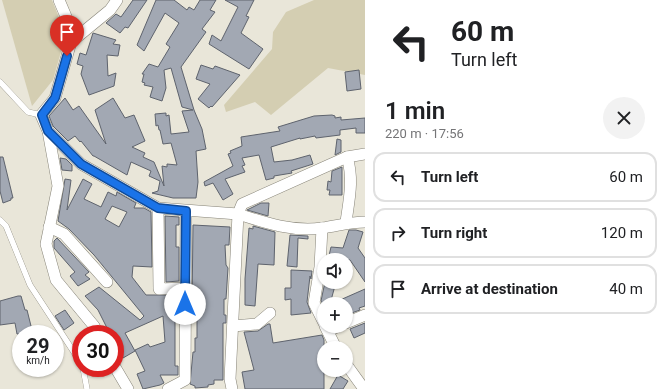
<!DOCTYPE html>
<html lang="en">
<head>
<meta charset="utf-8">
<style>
  body { margin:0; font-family:Roboto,sans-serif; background:#f2f2f2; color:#202124; height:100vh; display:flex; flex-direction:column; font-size:15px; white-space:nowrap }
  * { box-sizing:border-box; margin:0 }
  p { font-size:13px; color:#757577 }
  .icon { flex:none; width:22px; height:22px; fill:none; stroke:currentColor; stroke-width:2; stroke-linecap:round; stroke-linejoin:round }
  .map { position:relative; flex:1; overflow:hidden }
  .sheet { display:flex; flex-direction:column; background:#fff; width:300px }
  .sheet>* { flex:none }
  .hud { background:#fff; color:#202124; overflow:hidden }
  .buttons { position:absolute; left:317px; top:253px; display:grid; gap:8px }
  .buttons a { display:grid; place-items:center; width:36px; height:36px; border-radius:50%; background:#fff; box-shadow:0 1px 3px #0004; font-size:20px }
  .speed { position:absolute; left:12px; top:325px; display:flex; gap:8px; font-size:20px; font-weight:700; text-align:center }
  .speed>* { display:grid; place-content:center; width:52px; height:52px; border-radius:50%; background:#fff; box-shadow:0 1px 3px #0004; line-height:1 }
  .speed small { font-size:10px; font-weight:400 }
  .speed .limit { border:6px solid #d22; background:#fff; color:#111 }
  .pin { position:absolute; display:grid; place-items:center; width:34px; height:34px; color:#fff; margin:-41px -17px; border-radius:50% 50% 50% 0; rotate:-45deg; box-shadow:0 0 4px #0007 }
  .pin .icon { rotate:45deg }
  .me { position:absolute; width:44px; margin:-22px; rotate:0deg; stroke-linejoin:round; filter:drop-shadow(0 0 3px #0008) }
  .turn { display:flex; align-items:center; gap:14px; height:84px; padding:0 20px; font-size:18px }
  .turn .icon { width:52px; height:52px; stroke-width:2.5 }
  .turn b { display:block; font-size:28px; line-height:34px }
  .round { display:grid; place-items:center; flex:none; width:42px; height:42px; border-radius:21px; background:#f2f2f2 }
  .headline { display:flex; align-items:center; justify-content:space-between; height:68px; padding:0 20px }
  h1 { font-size:24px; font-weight:600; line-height:30px }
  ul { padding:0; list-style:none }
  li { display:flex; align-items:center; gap:12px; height:50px; margin:0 8px 6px; padding:0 12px; border:2px solid #e0e0e0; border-radius:12px }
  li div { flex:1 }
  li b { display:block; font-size:15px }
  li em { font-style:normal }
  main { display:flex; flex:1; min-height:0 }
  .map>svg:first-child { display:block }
  .green { fill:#d4ceb2 }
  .building { fill:#a2a8b3; stroke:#5e636d; fill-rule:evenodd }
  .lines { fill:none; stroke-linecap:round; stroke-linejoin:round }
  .service-casing { stroke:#868377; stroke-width:6 }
  .minor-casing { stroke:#868377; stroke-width:12 }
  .service { stroke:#fff; stroke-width:5.5 }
  .minor { stroke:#fff; stroke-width:11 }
  .route-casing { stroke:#114b97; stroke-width:10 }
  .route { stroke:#1a73e8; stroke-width:7 }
</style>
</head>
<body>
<main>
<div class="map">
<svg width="365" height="389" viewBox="0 0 365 389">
  <rect width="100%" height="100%" fill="#e9e6d9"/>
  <g class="green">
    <path d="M2,0h50l12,30v11l-11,39 -21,26z"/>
    <path d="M314,0h51v75l-37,-7 -57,47 -16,-13 -29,10 -2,-7 48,-56 1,-17 13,-20z"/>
  </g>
  <g class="building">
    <path d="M133,0h14l-19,28 -3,-1 -5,6 -14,-10 10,-9 5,3z"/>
    <path d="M156,0h18l13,10 2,-3 5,3 6,-10h16l-6,10 5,2 -13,17 4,3 -25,35 13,43 8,19 4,20 -10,2 2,31 -2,16h-23l-21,-5 6,-2 2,-10 -11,-5 2,-5 -20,-9 -4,13 -33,-19h-1l-12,-15 -1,1 -5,-6 -7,5 -15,-15 -4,-10 16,-18 8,12 6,-4 27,38 -11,-34 18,-12 12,20 9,-3 11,26 -13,6 13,6 -2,4 11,5 10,24 -2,-20 5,1v-3l10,1 -6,-22 -8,1 -3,-14h-1l-1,-5 -2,1 -1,-12 11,-1v3l3,-1 2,19 18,-2 -7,-21 11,-1 -11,-3 -11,-39 -7,2 2,18 -4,13 -12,-4 3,-10 -9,-2 1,-2 -3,-1 2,-8h-2l7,-10 9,3 12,-20 -4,-3 13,-21 -14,-10 -21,38 -7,-6z"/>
    <path d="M225,0h29l-8,16 3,1 -8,16 22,16 -14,20 -40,-25 3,-9 9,6 17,-34z"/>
    <path d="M93,33l23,7 -3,4 7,1 -2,11 -11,-1 1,21 8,-3 -2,13 -25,9 -8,-21 2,-8 -6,-2 3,-11 6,2z"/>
    <path d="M201,65l12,4 2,-3 25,9 -28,32 -1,-1 -2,2 -11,-9 12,-15 -14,-5z"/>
    <path d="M359,70l2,19 -14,2 -2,-19z"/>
    <path d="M332,115l3,1v2l6,-1v3l24,-2v15h-9v-5l-16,2v5l-24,3 -1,-2 -15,3v-1l-29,9 3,15 18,-2 18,-5 3,9 -22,7 1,2 -18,3v2l-8,2 -7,-25 -17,3 3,7 -3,1 3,6 -20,7 8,15 -10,6 -10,-17 -8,3 -1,-4 29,-16 -5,-12 3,-1 -1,-2 12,-5 -1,-9 39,-6 -2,-4 36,-11z"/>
    <path d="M337,139l4,1v12l-6,3z"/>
    <path d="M0,157h3l10,41h-2v2l-8,3 -3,-12z"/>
    <path d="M60,158l6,1 6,6v6l-10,-1z"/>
    <path d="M342,167v28h-13l1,-5h-3l1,-9 3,1 1,-11z"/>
    <path d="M65,179l6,1 -4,30 16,-31 9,5 -8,15 17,8 7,-15 8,4 1,-4 19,11 -2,5h10l7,4 1,55 -19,-1 -1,11 14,18h32v8h-2l-1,17v46h3v9h-18l4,8 -4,2 -17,4 -6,-15 8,-3 -10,-21 13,-6 2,3 15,-5 -2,-26 -38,17 10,18 -12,7 -5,-8 4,-2 -7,-14h-5l-12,-24 -13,-14 14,-9 41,33 4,-4 -50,-61 -25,-26 -11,-8zM112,206l15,6 -8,15 -14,-8z"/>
    <path d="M261,203h8l-1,13 -21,-6z"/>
    <path d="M165,216l14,1v8h-3v22h3v34l-13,1z"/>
    <path d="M193,225l37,2 -1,18h-4l1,20 2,3 -2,31h-2v16h2v8h-3v57h-9v4l-6,1v2l-13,1v-2l-5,-2 3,-32h2v-14h2v-18h-4l-1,-12z"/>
    <path d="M253,226l22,6 -1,33 -16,-1 -3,42 -10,-1v-26l4,-51 4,1z"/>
    <path d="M349,230h7l7,2 -5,16 7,10v24l-15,-22h-22l3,-13 12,1z"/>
    <path d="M290,235l18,1v3l-10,-1 -1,29 -10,-1z"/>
    <path d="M57,238l32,34 -4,3 5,4 -12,7 -8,-10 5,-4 -21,-24v-7z"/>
    <path d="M291,270l21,1 -1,8 -1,-3 -3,26 4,11 -20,2v-16l-6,1v-12h6z"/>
    <path d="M325,282h11l-6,22h-7l-2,-3z"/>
    <path d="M365,289v17l-6,2 1,2 -14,5v-11h-15z"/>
    <path d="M18,296h3l4,14h2l6,24h-16l-2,-11 -15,2v-24z"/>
    <path d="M65,310l9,13 -10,7 -9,-14z"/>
    <path d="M365,323v10l-11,5 -4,-9z"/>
    <path d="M268,324h2l3,19 49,-8 2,5v49h-79l-3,-17 12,-2 -10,-38 14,-1z"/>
    <path d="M338,375l10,6 -5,8h-13z"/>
  </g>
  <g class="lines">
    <defs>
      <g id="service">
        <path d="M0,82l28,30 13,3"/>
        <path d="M0,220l6,6 24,59 51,78"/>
        <path d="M83,368l4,21"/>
      </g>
      <g id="minor">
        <path d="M59,0l11,26 1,16"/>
        <path d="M48,131l33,33 77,44 80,6 4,-10 105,-47 18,-3"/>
        <path d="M158,208l1,81 26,-1"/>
        <path d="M346,222c3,-22 8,-43 1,-65"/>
        <path d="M49,227l15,7 43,48"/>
        <path d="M322,228l-2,39 -6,36 10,20"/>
        <path d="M346,323l19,-8"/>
        <path d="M233,326l24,-2 13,-11"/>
        <path d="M325,326l11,22"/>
        <path d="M328,331l11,-5"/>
        <path d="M98,334l-4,-8 -38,-46 -10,-36 12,-58 -10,-55 -7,-16 14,-17 16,-56 39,-32 7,-10"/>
        <path d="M346,364l18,25"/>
        <path d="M115,367l13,22"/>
        <path d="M168,389l17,-9 1,-169"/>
        <path d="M232,389l-2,-10 8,-165c28,9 55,18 84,14 15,-2 28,-6 43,-6"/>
      </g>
    </defs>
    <use href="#service" class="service-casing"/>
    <use href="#minor" class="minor-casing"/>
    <use href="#service" class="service"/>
    <use href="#minor" class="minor"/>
  </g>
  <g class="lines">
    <defs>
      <path id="route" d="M67,56l-12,42 -13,17 6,16 33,33 77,44 28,3 -1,93"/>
    </defs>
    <use href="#route" class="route-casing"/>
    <use href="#route" class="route"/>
  </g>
</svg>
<div class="buttons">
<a><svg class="icon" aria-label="sound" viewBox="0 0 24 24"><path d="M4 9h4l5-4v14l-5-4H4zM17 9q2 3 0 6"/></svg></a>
<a>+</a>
<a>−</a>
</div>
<div class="speed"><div>29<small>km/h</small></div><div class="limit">30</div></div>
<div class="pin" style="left:67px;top:56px;background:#d93025"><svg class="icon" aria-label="arrive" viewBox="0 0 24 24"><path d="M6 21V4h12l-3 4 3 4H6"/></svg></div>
<svg class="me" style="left:185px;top:304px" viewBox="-20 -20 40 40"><circle r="19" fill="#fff"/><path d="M0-13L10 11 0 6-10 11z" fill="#1a73e8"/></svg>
</div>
<section class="sheet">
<div class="hud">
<div class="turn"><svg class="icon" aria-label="left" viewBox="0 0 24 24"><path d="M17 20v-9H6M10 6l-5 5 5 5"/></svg><div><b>60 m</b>Turn left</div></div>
</div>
<div class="headline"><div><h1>1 min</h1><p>220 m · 17:56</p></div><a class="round"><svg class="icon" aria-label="close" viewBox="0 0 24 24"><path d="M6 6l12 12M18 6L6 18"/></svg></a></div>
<ul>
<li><svg class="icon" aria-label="left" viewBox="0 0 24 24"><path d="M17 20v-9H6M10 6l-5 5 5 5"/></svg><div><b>Turn left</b></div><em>60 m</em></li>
<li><svg class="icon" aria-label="right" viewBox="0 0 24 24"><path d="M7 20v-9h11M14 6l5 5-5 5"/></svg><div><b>Turn right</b></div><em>120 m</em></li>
<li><svg class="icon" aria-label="arrive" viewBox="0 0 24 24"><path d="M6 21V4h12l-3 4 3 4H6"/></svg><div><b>Arrive at destination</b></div><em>40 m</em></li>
</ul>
</section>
</main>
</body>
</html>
